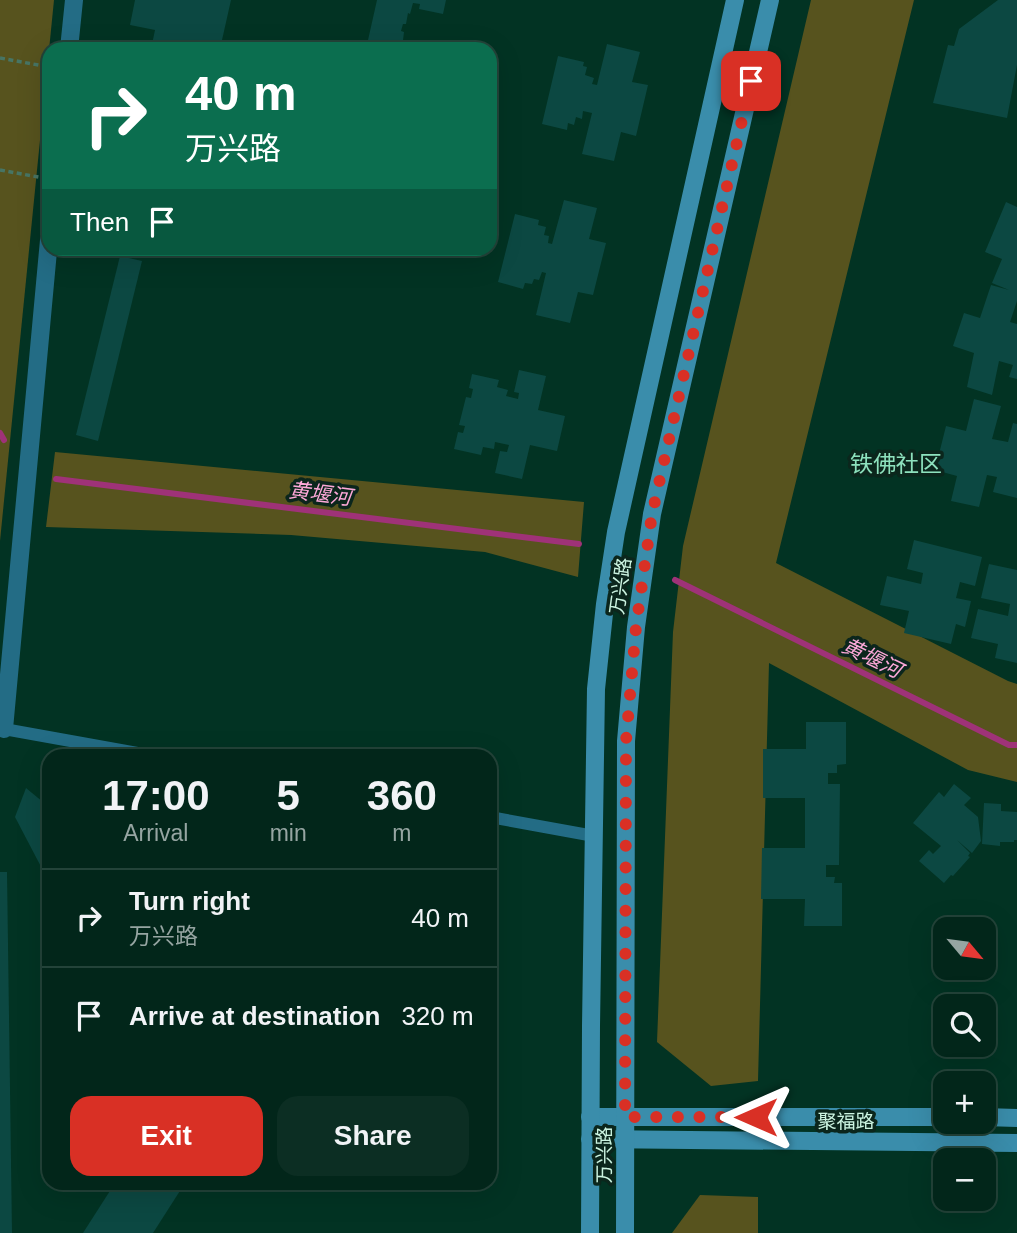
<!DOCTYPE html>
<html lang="en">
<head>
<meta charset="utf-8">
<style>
  body { margin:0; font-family:Helvetica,"Noto Sans SC",sans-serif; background:#0c2e23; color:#f1f3f6; height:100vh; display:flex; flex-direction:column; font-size:26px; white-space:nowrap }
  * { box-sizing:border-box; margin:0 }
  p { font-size:23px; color:#96a5a2 }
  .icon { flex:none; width:38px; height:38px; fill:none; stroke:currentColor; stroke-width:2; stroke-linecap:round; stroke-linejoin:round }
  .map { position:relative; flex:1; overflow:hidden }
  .drawer { position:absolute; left:42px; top:749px; width:455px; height:441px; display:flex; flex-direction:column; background:#02261a; border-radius:21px; box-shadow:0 7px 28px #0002,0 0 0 2px #234339 }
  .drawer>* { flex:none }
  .guide { position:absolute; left:42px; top:42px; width:455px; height:214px; border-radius:21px; box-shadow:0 7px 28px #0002,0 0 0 2px #234339; background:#0b6e4f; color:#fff; overflow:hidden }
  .needle { width:46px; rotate:119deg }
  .tools { position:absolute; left:933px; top:917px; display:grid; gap:14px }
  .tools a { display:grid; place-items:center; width:63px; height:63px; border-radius:14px; background:#02261a; box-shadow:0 7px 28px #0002,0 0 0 2px #234339; font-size:35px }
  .pin { position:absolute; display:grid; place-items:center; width:60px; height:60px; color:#fff; margin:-30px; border-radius:14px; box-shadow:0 4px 10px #0006 }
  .me { position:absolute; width:77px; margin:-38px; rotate:270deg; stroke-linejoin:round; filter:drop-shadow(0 0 5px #0008) }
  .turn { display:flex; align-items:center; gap:24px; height:147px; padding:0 28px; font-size:32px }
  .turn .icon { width:91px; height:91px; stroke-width:2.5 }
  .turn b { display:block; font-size:49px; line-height:60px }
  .then { display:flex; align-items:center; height:66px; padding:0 28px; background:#0003; gap:14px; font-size:26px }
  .eta { display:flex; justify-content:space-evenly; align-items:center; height:119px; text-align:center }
  .eta b { font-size:42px; font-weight:700; line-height:49px }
  .primary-button { display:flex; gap:14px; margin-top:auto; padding:14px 28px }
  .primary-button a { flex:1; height:80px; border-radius:21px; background:#d93025; color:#fff; font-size:28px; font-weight:700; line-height:80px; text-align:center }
  .primary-button a+a { background:#0c2e23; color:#f1f3f6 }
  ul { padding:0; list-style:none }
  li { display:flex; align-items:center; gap:21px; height:98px; padding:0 28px; border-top:2px solid #234339 }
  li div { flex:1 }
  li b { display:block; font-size:26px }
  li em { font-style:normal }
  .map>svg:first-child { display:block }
  .green { fill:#57531e }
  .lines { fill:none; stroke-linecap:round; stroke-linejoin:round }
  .stream { stroke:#9f3278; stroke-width:6 }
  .building { fill:#0c4842 }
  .path { stroke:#477564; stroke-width:3.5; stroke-dasharray:5 3.5; stroke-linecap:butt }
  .lane { stroke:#236c85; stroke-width:12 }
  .street { stroke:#236c85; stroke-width:18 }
  .secondary { stroke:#3a8dab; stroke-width:18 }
  .route { stroke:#d93025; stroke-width:12; stroke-dasharray:0 21.6 }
  .labels { text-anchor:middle; stroke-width:7; stroke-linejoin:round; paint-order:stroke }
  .street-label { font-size:19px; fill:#ccf4e1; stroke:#0b261c }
  .water-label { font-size:21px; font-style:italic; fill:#fca8d8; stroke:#0b261c }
  .quarter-label { font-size:23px; fill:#8de1bd; stroke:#0b261c }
</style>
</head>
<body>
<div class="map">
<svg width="1017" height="1233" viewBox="0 0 1017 1233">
  <rect width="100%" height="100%" fill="#023323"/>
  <g class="green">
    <path d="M0,0h54l-54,541z"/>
    <path d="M811,0h103l-138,563 232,118 9,3v98l-49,-12 -199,-107 -11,418 -47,5 -54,-44 16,-410 10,-86z"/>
    <path d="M55,452l529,50 -6,75 -93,-25 -194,-17 -245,-8z"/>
    <path d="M700,1195l58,2v36h-86z"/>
  </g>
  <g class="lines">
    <g class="stream">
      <path d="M0,433l4,7"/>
      <path d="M56,479l523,65"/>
      <path d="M675,580l334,165h8"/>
    </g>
  </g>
  <g class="building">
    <path d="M135,0h96l-11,49h-69l4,-19 -25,-5z"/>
    <path d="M377,0h69l-3,14 -24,-5 1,-5 -7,-1 -3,11 -2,-1 -2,11h-3l-2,7 3,1 -2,17h-36z"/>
    <path d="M998,0h19v65l-10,53 -74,-15 15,-58 6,1 5,-17z"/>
    <path d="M607,44l33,8 -8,30 16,3 -12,51 -15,-4 -7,29 -32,-7 10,-41 -9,-2 -1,8 -6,-2 -2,8 -6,-2 -1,7 -25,-6 16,-68 26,6 -1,4 4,1 -2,8 9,3 -2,6 5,1z"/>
    <path d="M564,200l33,8 -8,31 17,4 -13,52 -15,-3 -8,31 -34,-8 10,-42 -4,-1 -3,8 -5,-1 -2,5 -7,-1 -2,6 -25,-7 17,-68 24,6 -1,5 8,2 -2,8 5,1 -1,7 4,1z"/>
    <path d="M1006,202l11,5v94l-7,21 7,2v55l-8,-2 4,-12 -14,-4 -7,34 -25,-8 7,-34 -21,-7 11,-33 16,5 11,-33 18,5 -17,-7 10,-24 -17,-7z"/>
    <path d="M120,256l22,5 -44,180 -22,-6z"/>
    <path d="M519,370l27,6 -8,34 27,6 -8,35 -27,-6 -8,34 -27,-6 5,-22 7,1 2,-7 -14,-3 -1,7 -11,-2 -2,8 -27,-6 4,-17 5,1 2,-7 -6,-1 7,-28 5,1 2,-9 -4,-1 3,-14 27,6 -2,7 11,3 -2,6 12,3 1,-6 -5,-1z"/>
    <path d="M974,399l27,7 -9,33 16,3 5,-19 4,1v74l-24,-6 4,-15 -10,-2 -8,32 -28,-6 6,-25 -22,-6 11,-44 20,5z"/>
    <path d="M914,540l68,17 -7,29 -15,-4 -4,16 15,3 -6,26 -9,-3 -5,20 -47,-11 5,-22 -29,-6 7,-29 34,8 2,-11 -16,-4z"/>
    <path d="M989,564l28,6v93l-22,-5 3,-14 -27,-6 7,-29 30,7 2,-12 -29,-6z"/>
    <path d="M806,722h40v42l-9,1v8h-9v11h12l-1,81h-13v12h9l-1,6h8v43h-38l1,-27h-44l1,-51h43v-50h-42v-49h43z"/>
    <path d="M954,784l17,14 -7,7 14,12 3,24 -9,12 -15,-13 13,13 -2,3 2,1 -17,19 -2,-1 -7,8 -25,-22 10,-11 4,4 8,-8 -28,-23 26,-31 5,5z"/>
    <path d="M26,788l23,19v75l-34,-65z"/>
    <path d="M984,803l17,1v7l16,1v28h-3v2h-14v4l-18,-2z"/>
    <path d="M0,872h7l5,361h-12z"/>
    <path d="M115,1183h70l-32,50h-70z"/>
  </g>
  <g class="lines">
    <g class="path">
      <path d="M0,58l49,9"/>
      <path d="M0,170l49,9"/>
    </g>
    <g class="lane">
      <path d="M4,729l150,27"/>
      <path d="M490,817l104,19"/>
    </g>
    <g class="street">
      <path d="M69,49l5,-49"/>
      <path d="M4,729l45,-489"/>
    </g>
    <g class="secondary">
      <path d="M590,1117h355"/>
      <path d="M984,1117l33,1"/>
      <path d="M590,1139l427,4"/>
      <path d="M590,1233l1,-207 5,-337 9,-85 11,-72 119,-532"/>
      <path d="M625,1233l1,-492 10,-114 16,-113 118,-514"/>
    </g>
  </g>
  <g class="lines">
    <path class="route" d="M751,81l-99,433 -16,113 -10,114 -1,376h131"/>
  </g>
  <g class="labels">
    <g class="street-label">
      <text transform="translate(620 586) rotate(-82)" y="7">万兴路</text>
      <text x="846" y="1128">聚福路</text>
      <text transform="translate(604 1155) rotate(-90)" y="7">万兴路</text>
    </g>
    <g class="water-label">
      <text transform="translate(320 494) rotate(7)" y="7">黄堰河</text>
      <text transform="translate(872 658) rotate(26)" y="7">黄堰河</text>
    </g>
    <g class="quarter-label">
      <text x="896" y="472">铁佛社区</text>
    </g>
  </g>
</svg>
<div class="tools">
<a><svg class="needle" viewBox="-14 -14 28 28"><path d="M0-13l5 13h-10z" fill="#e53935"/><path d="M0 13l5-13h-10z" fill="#96a5a2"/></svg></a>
<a><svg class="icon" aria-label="search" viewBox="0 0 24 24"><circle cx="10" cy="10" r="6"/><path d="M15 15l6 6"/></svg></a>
<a>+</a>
<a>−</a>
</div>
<div class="pin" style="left:751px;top:81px;background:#d93025"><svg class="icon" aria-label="arrive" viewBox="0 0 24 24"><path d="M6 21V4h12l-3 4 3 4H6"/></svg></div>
<svg class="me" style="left:756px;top:1117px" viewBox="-20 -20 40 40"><path d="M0-17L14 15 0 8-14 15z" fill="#d93025" stroke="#fff" stroke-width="4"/></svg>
<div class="guide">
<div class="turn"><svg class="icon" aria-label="right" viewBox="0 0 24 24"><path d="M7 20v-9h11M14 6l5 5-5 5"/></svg><div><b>40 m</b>万兴路</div></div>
<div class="then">Then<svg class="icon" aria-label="arrive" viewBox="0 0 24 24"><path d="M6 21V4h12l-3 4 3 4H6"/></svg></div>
</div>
<section class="drawer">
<div class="eta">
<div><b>17:00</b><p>Arrival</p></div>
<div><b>5</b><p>min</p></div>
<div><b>360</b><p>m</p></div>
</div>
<ul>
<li><svg class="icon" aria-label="right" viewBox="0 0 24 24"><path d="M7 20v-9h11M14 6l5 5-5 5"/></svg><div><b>Turn right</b><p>万兴路</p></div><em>40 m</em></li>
<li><svg class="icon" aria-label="arrive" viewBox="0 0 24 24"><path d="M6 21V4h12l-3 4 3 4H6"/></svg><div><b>Arrive at destination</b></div><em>320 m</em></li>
</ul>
<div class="primary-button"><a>Exit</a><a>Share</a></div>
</section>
</div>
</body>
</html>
